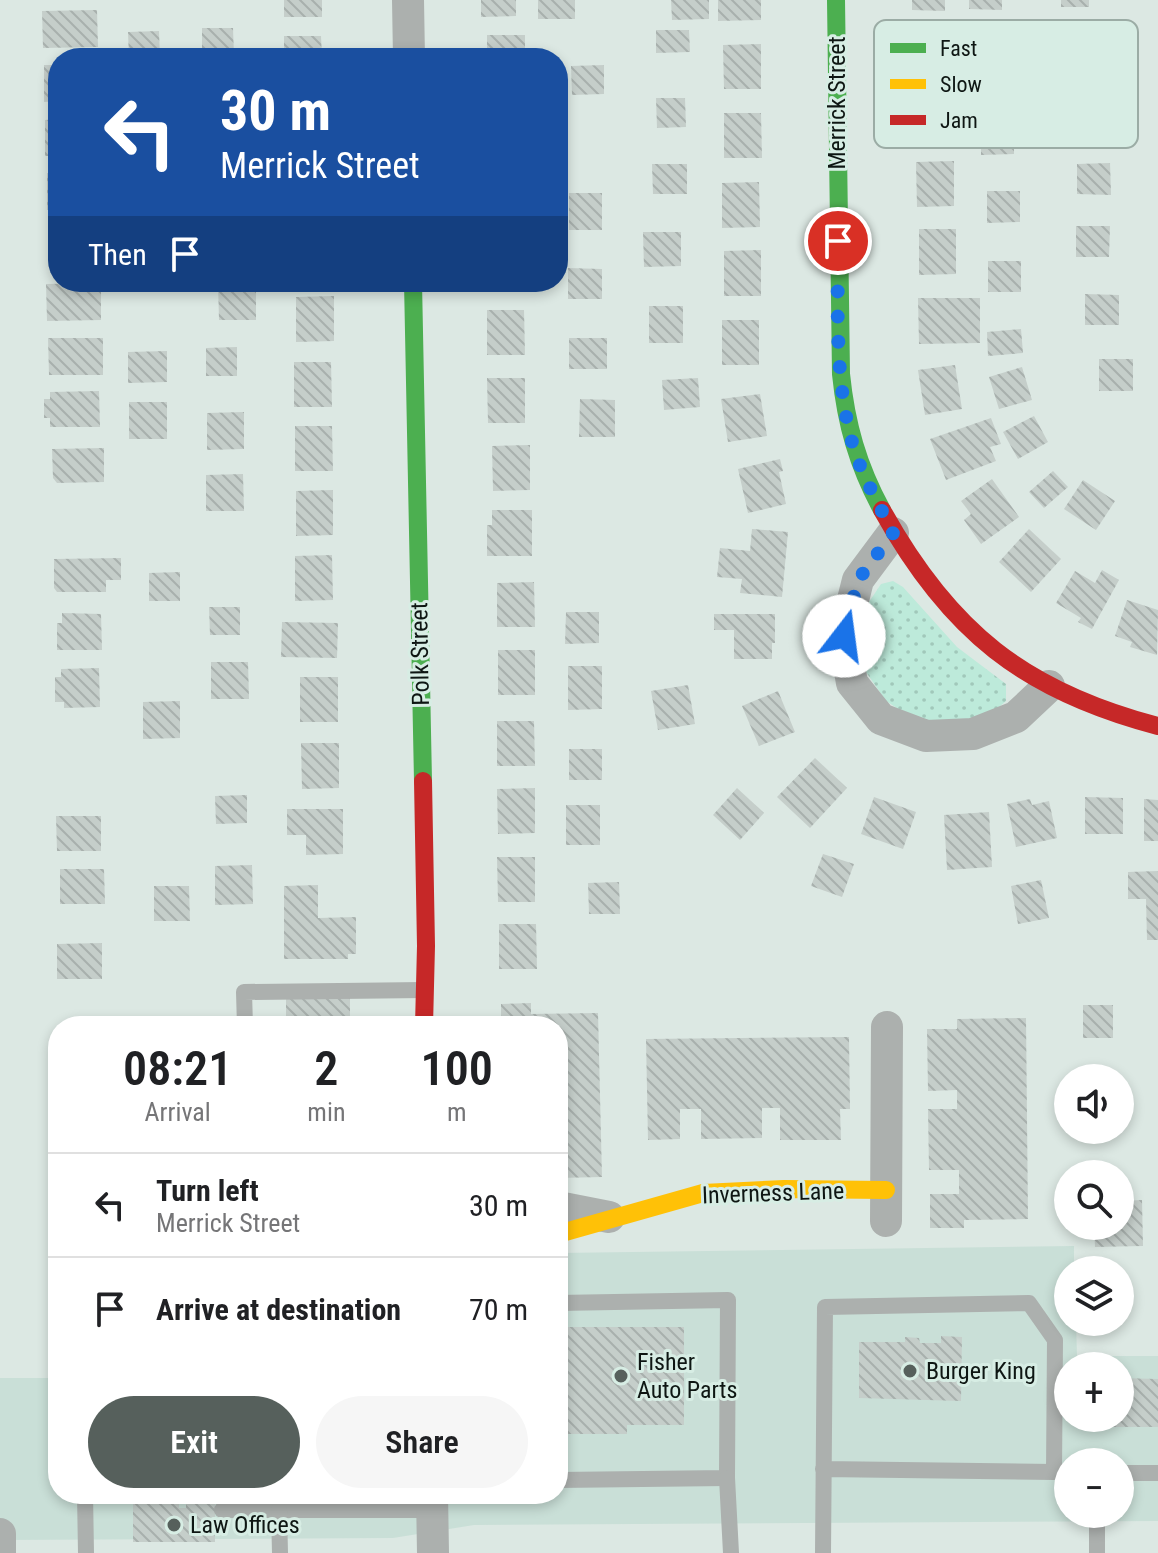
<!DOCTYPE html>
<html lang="en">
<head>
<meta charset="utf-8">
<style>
  body { margin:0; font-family:"Roboto Condensed",sans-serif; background:#f6f6f6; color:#202124; height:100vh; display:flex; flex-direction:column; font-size:30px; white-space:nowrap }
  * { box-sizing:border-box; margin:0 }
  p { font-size:26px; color:#757577 }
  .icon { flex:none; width:44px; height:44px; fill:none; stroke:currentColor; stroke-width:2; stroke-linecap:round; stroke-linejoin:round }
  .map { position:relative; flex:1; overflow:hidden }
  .details { position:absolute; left:48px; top:1016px; width:520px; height:488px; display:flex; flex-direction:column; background:#fff; border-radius:32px; box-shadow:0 4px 12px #0003 }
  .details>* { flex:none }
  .banner { position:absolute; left:48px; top:48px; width:520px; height:244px; border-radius:32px; box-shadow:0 4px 12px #0003; background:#1a4fa0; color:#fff; overflow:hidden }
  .tools { position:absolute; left:1054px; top:1064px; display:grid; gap:16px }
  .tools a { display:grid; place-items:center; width:80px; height:80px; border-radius:50%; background:#fff; box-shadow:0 4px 12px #0003; font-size:40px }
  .pin { position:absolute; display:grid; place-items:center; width:68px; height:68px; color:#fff; margin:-34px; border:4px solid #fff; border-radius:50%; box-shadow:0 2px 8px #0007 }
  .me { position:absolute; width:88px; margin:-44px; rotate:15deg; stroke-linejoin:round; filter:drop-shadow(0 0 6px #0008) }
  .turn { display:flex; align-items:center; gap:28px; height:168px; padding:0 40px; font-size:36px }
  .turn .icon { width:104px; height:104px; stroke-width:2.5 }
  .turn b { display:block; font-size:56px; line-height:68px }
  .then { display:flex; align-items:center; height:76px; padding:0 40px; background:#0003; gap:16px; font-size:30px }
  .eta { display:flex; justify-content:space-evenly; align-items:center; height:136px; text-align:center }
  .eta b { font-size:48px; font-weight:600; line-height:56px }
  .primary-button { display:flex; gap:16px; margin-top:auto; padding:16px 40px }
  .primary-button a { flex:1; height:92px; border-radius:48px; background:#56605c; color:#fff; font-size:32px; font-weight:600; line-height:92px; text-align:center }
  .primary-button a+a { background:#f6f6f6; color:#202124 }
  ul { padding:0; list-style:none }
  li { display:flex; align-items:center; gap:24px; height:104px; padding:0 40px; border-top:2px solid #e0e0e0 }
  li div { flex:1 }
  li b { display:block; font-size:30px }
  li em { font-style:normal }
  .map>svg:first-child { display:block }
  .built { fill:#c9dfd7; fill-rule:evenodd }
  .grass { fill:url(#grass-dots) }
  .building { fill:url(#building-back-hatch) }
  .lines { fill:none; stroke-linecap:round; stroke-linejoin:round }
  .lane { stroke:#acb0ae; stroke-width:16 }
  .street { stroke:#acb0ae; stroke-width:32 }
  .fast { stroke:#4caf50; stroke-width:18 }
  .slow { stroke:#ffc107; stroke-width:18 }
  .jam { stroke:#c62828; stroke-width:18 }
  .route { stroke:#1a73e8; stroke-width:14; stroke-dasharray:0 25.2 }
  .poi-dot { fill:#56605c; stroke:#d7ede4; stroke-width:3 }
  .labels { text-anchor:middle; stroke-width:6; stroke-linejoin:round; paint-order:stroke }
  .street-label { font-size:24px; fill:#0e1613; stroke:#d7ede4 }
  .poi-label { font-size:24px; fill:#0e1613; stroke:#d7ede4; text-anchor:start }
  .key { fill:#d7ede4; stroke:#9baca5; stroke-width:2 }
  .key-label { font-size:22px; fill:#0e1613 }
</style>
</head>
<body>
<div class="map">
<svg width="1158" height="1553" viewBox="0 0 1158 1553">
  <defs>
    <pattern id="grass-dots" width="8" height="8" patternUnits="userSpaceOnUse" patternTransform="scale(2)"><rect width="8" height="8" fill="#bdeada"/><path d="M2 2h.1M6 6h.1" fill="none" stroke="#a1c8ba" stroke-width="1.8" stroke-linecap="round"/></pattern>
    <pattern id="building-back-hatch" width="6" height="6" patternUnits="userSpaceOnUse" patternTransform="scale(2)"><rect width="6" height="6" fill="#c5ceca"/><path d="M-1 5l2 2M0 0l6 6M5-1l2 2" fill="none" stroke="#a8b0ad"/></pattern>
  </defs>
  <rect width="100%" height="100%" fill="#dce8e3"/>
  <path class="built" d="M1074,1246v24h-6v52h8l1,34h81v165l-684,4 -81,13 -393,2v-162h58v116h500v-241zM1068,1366h52v52h-52zM1068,1462h52v52h-52z"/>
  <path class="grass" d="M893,581l10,6 54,60 49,37v17l-15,13 -24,10 -50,-3 -31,-20 -20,-29 -5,-36 4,-28 16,-24z"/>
  <g class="building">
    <rect x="284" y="0" width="38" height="17"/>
    <path d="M481,0h35v16l-35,1z"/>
    <rect x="538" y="0" width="37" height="19"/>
    <path d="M671,0h38v19l-37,1z"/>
    <path d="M718,0h43v20l-43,1z"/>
    <path d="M912,0h33v11l-33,-1z"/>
    <path d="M969,0h33v10l-33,-1z"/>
    <rect x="1061" y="0" width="28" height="7"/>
    <path d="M97,10l1,37 -55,1 -1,-37z"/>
    <path d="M202,28h31l1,28h-32z"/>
    <path d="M656,30h33l1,22 -34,1z"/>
    <path d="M159,31l1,27h-31l-1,-26z"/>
    <rect x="487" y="35" width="38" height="23"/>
    <path d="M284,36h37l1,22h-38z"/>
    <path d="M761,44v45h-37l-1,-44z"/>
    <path d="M44,65h14v36l-14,1z"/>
    <path d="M604,65v29l-32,1 -1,-29z"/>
    <path d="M656,98h29l1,29 -29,1z"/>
    <path d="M724,113h37l1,45h-38z"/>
    <path d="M58,119v37h-13v-36z"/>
    <path d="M981,123l33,1v30l-33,1z"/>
    <path d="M954,161v45l-37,1 -1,-45z"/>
    <path d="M1110,163l1,32 -34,-1v-30z"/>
    <path d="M652,164h35v30h-34z"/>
    <rect x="47" y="173" width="11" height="37"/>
    <path d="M759,182l1,45 -38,1v-45z"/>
    <path d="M987,191h33v31l-33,1z"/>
    <rect x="569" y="193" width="33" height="37"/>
    <path d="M1076,226h34l-1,31h-33z"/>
    <rect x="49" y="227" width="9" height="39"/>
    <path d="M919,229h37v45l-37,1z"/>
    <path d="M643,232h38v34l-37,1z"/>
    <path d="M761,250v46h-37v-45z"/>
    <rect x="988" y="261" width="33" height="31"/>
    <path d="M568,268l34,1v30h-34z"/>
    <rect x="488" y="282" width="37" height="3"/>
    <path d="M101,283v37l-54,1 -1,-37z"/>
    <path d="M218,283h38v37h-37z"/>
    <path d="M1085,294l34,1v30h-34z"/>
    <path d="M334,296v45l-38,1v-45z"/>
    <path d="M918,298h62v45l-61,1z"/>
    <rect x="649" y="306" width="34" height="37"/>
    <path d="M487,310h37l1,45h-38z"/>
    <rect x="722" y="320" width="37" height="45"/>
    <path d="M1021,329l2,24 -35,3 -1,-24z"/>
    <path d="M48,338h55v37h-54z"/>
    <rect x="569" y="338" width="38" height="31"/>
    <path d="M237,347v29h-31v-28z"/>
    <path d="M167,351v31l-39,1v-31z"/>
    <rect x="1099" y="359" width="34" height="32"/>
    <path d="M294,362h37l1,45h-38z"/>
    <path d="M955,365l7,44 -37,6 -7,-45z"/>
    <path d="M1022,367l10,33 -33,9 -10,-32z"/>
    <path d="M487,378h38v45h-37z"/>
    <path d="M698,378l2,29 -36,3 -2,-30z"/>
    <path d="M99,391l1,36h-50v-9h-6v-19h6v-7z"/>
    <path d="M760,394l7,42 -39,6 -7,-43z"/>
    <path d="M580,399l35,1v37h-36z"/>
    <rect x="129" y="402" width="38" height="37"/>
    <path d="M244,412v37l-37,1v-37z"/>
    <path d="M1034,416l14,26 -30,17 -15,-27z"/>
    <path d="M991,418l10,26 -11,3 6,14 -50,19 -16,-41z"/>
    <path d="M295,426h37l1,45h-38z"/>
    <path d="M530,445v45l-37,1 -1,-45z"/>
    <path d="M104,448v34l-47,1 -4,-5 -1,-29z"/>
    <path d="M780,459l3,12 -4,1 7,32 -38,9 -10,-44z"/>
    <path d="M1053,471l15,16 -24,21 -15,-16z"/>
    <path d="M243,474l1,37h-38v-36z"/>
    <path d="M992,479l27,38 -38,27 -17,-24 7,-6 -10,-13z"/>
    <path d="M1083,480l32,21 -19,29 -32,-21z"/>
    <path d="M333,490v45l-37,1v-45z"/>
    <path d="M492,510h40v46h-45v-31h5z"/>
    <path d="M752,529l36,3 -6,65 -42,-4 2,-14 -25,-2 3,-29 30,3z"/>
    <path d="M1029,529l32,30 -30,33 -32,-30z"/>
    <path d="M332,555l1,45 -38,1v-45z"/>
    <path d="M121,558v22h-15v12h-49l-3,-4v-29z"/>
    <path d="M1102,570l17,10 -27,49 -14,-7 3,-4 -25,-15 19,-32 20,12z"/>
    <path d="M180,572v29h-31v-28z"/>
    <path d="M534,582l1,45h-38v-44z"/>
    <path d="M1127,600l31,10 -1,45 -27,-8 2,-5 -17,-6z"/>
    <path d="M209,607h31v28h-30z"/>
    <path d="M566,612h33v31l-34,1z"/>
    <path d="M62,613l39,1 1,36h-45v-27h5z"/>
    <path d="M714,614h61v29h-3v16h-38v-29h-20z"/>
    <path d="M282,622l56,1 -1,35 -56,-1z"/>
    <rect x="498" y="650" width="37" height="45"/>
    <path d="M211,662h37l1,37h-38z"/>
    <path d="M568,666h34v43l-34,1z"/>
    <path d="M99,668l1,39 -36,1v-6h-9v-25h6v-8z"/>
    <rect x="300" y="677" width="38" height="45"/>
    <path d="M688,685l7,39 -37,6 -7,-39z"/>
    <path d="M778,691l17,41 -36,14 -17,-40z"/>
    <path d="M180,701v37l-37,1v-37z"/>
    <path d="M497,721h37l1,45h-38z"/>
    <path d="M301,743h38v45l-37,1z"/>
    <rect x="569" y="749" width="33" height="31"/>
    <path d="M815,758l32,30 -37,40 -33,-31z"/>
    <path d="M535,788v45l-37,1 -1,-45z"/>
    <path d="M737,788l27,25 -24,27 -27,-25z"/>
    <path d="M247,795v28l-31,1 -1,-28z"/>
    <path d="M874,797l42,15 -13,37 -42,-15z"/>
    <path d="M1085,797l38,1v36h-38z"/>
    <path d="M1030,799l2,6 17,-4 8,37 -41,9 -9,-43z"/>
    <path d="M1144,799l14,1v41h-14z"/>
    <rect x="566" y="805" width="34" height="40"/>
    <path d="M287,809h56v45l-37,1v-20h-19z"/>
    <path d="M989,812l3,55 -45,3 -3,-55z"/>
    <path d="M56,816h45v35h-44z"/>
    <path d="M823,854l31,10 -12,33 -31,-11z"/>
    <path d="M497,857h38v45h-37z"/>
    <path d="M252,865l1,39 -38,1v-39z"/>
    <path d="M60,869h44l1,35h-45z"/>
    <path d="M1158,871v69h-11l-1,-41h-18v-27z"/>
    <path d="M1041,880l8,38 -31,6 -7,-38z"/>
    <path d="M619,882l1,32h-31l-1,-31z"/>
    <path d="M318,885v33l38,-1v37h-8v5h-64v-73z"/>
    <path d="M154,886h35l1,35h-36z"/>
    <path d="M499,924h37l1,45h-38z"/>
    <path d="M102,943v36h-45v-35z"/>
    <rect x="286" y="998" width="64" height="28"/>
    <path d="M531,1003v11l67,-1 4,164 -44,1v-152h-57v-22z"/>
    <rect x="1083" y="1005" width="30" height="33"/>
    <path d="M1026,1018l2,201 -64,1v8h-34v-34h29v-24h-30l-1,-61h29v-19l-29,1 -1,-62h30v-10z"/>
    <path d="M849,1037l1,72h-10l1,31h-61v-32h-18v30l-61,1v-30h-21v30l-32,1 -2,-101z"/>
    <path d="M1142,1200l1,46 -48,1 -1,-21h26v-25z"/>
    <path d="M558,1327h126v98h-57v9h-69z"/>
    <path d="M941,1336l21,1 -1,64 -102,-3v-56h46v-5l14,1 1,5h21z"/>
    <path d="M1120,1378l38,1v48h-82v-9h44z"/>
    <path d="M133,1494h46v14h7v-14h29v48h-82z"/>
  </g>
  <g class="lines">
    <g class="lane">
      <path d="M245,1026l-1,-34 180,-2"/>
      <path d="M558,1303l170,-3 -1,178 -169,2"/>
      <path d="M1120,1473h38"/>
      <path d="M727,1478l4,75"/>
      <path d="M85,1494l1,59"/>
      <path d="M222,1510h210"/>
      <path d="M279,1510l1,43"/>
      <path d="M1097,1514v39"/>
      <path d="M823,1553l2,-246 204,-4 26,37 -1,132 -231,-3"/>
    </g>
    <g class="street">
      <path d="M408,0l1,58"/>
      <path d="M893,533l-35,47 -14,56 8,47 29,36 45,17 47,-2 43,-17 33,-31"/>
      <path d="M558,1207l51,10"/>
      <path d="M886,1221l1,-194"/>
      <path d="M432,1494l1,59"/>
      <path d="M0,1534v19"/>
    </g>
    <g class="fast">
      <path d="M836,0l5,374c5,50 17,92 41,136"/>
      <path d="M413,282l10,499"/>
    </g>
    <path class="slow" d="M558,1234l145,-41 81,-4 102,1"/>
    <g class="jam">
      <path d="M882,510c67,121 142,181 276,216"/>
      <path d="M423,781l3,165 -2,80"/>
    </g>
  </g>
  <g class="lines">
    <path class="route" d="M838,241c0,69 -4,141 16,208 9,29 26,57 39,84l-35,47 -14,56"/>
  </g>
  <g class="poi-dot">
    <circle cx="910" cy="1371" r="8"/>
    <circle cx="621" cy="1376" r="8"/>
    <circle cx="174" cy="1525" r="8"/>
  </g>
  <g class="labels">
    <g class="street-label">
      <text transform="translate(837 103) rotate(-90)" y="8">Merrick Street</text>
      <text transform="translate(420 654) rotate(-91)" y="8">Polk Street</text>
      <text transform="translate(773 1193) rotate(-2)" y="8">Inverness Lane</text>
    </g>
    <g class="poi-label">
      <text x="637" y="1370">Fisher<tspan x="637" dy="28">Auto Parts</tspan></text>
      <text x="926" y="1379">Burger King</text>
      <text x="190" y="1533">Law Offices</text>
    </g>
  </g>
  <rect x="874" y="20" width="264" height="128" rx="12" class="key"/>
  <rect x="890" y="43" width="36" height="10" fill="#4caf50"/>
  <rect x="890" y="79" width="36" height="10" fill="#ffc107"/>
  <rect x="890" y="115" width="36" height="10" fill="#c62828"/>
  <g class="key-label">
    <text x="940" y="56">Fast</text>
    <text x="940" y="92">Slow</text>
    <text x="940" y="128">Jam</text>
  </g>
</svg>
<div class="tools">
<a><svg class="icon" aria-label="sound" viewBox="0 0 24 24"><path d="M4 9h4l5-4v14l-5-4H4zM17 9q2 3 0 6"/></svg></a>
<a><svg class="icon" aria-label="search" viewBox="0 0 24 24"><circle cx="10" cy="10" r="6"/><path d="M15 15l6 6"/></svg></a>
<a><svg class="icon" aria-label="layers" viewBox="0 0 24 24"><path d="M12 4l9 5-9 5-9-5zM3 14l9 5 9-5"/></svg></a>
<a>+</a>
<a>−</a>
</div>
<div class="pin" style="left:838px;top:241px;background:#d93025"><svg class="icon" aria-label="arrive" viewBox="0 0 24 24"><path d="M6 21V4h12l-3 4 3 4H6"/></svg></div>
<svg class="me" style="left:844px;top:636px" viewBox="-20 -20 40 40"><circle r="19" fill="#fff"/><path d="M0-13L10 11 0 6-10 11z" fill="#1a73e8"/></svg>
<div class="banner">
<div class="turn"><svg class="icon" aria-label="left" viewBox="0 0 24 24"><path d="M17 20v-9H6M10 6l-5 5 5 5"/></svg><div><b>30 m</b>Merrick Street</div></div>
<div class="then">Then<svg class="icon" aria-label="arrive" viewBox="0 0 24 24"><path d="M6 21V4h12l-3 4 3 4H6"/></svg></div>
</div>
<section class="details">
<div class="eta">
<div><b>08:21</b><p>Arrival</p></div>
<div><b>2</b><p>min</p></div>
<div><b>100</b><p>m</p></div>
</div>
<ul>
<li><svg class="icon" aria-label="left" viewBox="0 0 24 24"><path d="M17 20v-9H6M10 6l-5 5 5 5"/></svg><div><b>Turn left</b><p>Merrick Street</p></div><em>30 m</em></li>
<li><svg class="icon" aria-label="arrive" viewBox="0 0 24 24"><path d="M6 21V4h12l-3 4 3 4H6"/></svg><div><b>Arrive at destination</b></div><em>70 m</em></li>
</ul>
<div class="primary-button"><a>Exit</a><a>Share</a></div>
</section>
</div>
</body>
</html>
